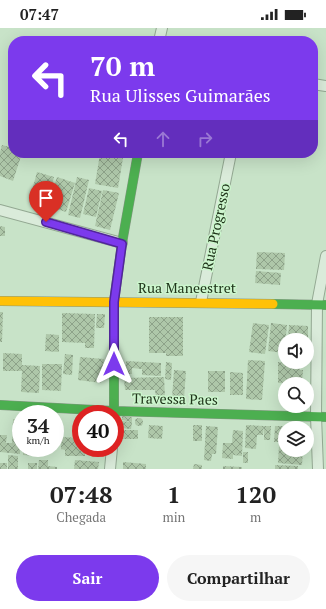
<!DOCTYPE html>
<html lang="pt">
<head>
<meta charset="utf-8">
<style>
  body { margin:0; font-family:"PT Serif",serif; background:#f6f6f6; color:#222; height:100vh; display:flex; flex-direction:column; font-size:15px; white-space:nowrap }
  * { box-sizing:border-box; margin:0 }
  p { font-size:13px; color:#767676 }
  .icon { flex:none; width:22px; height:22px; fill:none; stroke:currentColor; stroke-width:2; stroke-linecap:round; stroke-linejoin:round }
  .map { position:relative; height:441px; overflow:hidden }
  .sheet { display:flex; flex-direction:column; background:#fff; flex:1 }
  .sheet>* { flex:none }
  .top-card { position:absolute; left:8px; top:8px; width:310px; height:122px; border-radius:16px; box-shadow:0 4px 16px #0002; background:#7c3aed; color:#fff; overflow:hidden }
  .buttons { position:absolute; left:278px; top:305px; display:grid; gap:8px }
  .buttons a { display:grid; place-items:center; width:36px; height:36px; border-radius:50%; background:#fff; box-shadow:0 4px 16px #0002; font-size:20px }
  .speed { position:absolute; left:12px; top:377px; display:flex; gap:8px; font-size:20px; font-weight:700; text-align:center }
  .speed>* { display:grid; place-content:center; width:52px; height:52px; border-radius:50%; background:#fff; box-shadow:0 4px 16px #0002; line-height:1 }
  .speed small { font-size:10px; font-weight:400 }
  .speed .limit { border:6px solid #d22; background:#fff; color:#111 }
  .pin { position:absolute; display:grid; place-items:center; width:34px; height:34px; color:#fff; margin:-41px -17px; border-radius:50% 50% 50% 0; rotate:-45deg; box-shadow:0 0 4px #0007 }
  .pin .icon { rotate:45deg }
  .me { position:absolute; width:44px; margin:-22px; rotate:0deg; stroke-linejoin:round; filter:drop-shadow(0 0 3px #0008) }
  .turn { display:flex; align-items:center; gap:14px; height:84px; padding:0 16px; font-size:18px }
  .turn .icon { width:52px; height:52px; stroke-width:2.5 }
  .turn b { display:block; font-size:28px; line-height:34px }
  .lanes { display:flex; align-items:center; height:38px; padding:0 16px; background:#0003; justify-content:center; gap:20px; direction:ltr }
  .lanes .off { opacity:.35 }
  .eta { display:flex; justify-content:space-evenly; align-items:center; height:68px; text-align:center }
  .eta b { font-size:24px; font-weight:600; line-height:28px }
  .action { display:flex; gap:8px; margin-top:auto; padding:8px 16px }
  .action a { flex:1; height:46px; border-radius:24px; background:#7c3aed; color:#fff; font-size:16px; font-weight:600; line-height:46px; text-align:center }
  .action a+a { background:#f6f6f6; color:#222 }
  .status { display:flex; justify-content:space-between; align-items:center; height:28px; padding:0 20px; background:#fff; direction:ltr }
  .status svg { height:11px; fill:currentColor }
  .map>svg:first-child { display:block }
  .building { fill:url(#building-cross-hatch) }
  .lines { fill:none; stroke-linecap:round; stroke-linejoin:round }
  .street-casing { stroke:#93a892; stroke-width:12 }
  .fast-casing { stroke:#839782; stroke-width:10 }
  .slow-casing { stroke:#839782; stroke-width:10 }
  .street { stroke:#daebda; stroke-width:10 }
  .fast { stroke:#4caf50; stroke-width:9 }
  .slow { stroke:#ffc107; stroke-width:9 }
  .route-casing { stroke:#51269a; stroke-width:10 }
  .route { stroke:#7c3aed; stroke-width:7 }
  .labels { text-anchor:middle; stroke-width:3; stroke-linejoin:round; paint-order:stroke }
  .street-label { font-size:14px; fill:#20351b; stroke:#ccf6cd }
</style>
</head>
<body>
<div class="status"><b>07:47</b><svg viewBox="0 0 49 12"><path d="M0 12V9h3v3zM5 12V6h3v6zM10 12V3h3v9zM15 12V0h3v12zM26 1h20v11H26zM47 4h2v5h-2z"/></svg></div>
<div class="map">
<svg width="326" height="441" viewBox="0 0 326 441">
  <defs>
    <pattern id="building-cross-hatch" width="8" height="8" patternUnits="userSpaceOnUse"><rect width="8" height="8" fill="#aec7a9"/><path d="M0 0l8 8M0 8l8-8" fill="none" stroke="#8da289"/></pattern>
  </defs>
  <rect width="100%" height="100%" fill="#c8e3c8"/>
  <g class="building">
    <path d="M2,117l11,3v5h9l-9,28 -13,-5v-24z"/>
    <path d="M108,125h14v3z"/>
    <path d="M100,126l23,4 -5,30 -23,-4z"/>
    <path d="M37,144l17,5 -7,26 -17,-5z"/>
    <path d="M57,149l18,6 -9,29 -18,-6z"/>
    <path d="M77,149l12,3 -9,38 -12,-3z"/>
    <path d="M89,160l13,3 -6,26 -13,-3z"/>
    <path d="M103,162l16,3 -9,37 -15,-4z"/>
    <path d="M0,198l5,1v9h-5z"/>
    <path d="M257,224l28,1 -1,17 -28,-1z"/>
    <path d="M256,243l25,2 -1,12 -25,-2z"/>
    <path d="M0,284h3l-1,30h-2z"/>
    <path d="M62,285l33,1 -1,34h-9v-5l-23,-1z"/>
    <path d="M97,286h8l-1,14h-8z"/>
    <path d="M149,289h34v39h-17v-3h-17z"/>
    <path d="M253,295l16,2 -4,29 -16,-2z"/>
    <path d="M271,295l16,2 -3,28 -16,-2z"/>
    <path d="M289,297l19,1v14h-20z"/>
    <path d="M46,306l13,1v17l-14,-1z"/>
    <path d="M3,325l19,1v11l18,1 -1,27 -18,-1 1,-21h-19z"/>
    <path d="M65,326l8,1 -1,20 -9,-1z"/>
    <path d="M80,329l24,2 -3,24 -23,-3z"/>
    <path d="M248,332l17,1 -3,39 -16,-1z"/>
    <path d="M126,333l35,2v13l-19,-1v-6l-10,-1v6h-6z"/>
    <path d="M166,334l6,1 -1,17 -6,-1z"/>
    <path d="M278,334l10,1v4h12v3h3l-1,14 -24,-1z"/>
    <path d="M42,336h20l-1,27 -19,-1z"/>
    <path d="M174,342l12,1 -2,28 -12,-1z"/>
    <rect x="208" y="343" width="17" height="21"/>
    <path d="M230,344l13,1v22h-13z"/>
    <path d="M164,349l1,20h-9l-1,-7h-30l-1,-12z"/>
    <path d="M122,388l10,1v5l-10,-2z"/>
    <circle cx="139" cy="394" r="4"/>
    <path d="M13,391h8l-1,35 -20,-2v-17h7l-1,8h6z"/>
    <path d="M55,392h4l-1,22h-3z"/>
    <path d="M121,393l11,1 -1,7 -10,-1z"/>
    <path d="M74,394h7v14h-8z"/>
    <path d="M149,397l14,1 -1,13 -14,-1z"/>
    <rect x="193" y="397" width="9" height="16"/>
    <path d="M246,397l18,1 -1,9h-6l-1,14 -11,-1z"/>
    <path d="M206,398l12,1 -2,27h-4l-1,7 -7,-1z"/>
    <path d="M264,398h7l-1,14h-6z"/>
    <path d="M275,398h9l-1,13 2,1h-2v2h-9z"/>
    <rect x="297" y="398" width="9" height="2"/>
    <path d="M120,402h18v9h-17z"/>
    <path d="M233,402l10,1 -1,25 -9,-1v4l-11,-1 1,-15h9z"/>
    <path d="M61,409l20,1v10h13v4h-9v4h-20v-6l-4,-1z"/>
    <path d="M279,417h6v5h18l-1,15 -24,-2z"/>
    <path d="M23,420h14v8l-14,-1z"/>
    <rect x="243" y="424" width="5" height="11"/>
    <path d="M8,427l10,1v13h-10z"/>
    <path d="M39,432h9v6l9,1v2h-19z"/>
    <path d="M75,432l24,2 -1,7h-24z"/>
    <path d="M123,434l23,2v5h-23z"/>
    <rect x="0" y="435" width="7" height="6"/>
    <rect x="28" y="435" width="9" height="6"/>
    <path d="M194,436l8,1v4h-9z"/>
    <path d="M275,437l23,1v3h-23z"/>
    <path d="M223,438l19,1v2h-19z"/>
  </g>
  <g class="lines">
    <defs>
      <g id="street">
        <path d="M159,13l3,-13"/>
        <path d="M313,56l13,2"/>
        <path d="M0,182l122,33"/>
        <path d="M201,274l30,-149"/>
        <path d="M110,441l2,-21"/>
        <path d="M318,441l-2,-53 1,-112 9,-48"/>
      </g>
      <g id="fast">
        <path d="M273,276l53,1"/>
        <path d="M0,377l114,6 212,6"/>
        <path d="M114,386v-112l8,-59 16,-90"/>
      </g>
      <path id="slow" d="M0,273l273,3"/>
    </defs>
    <use href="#street" class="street-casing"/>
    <use href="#fast" class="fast-casing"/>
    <use href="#slow" class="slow-casing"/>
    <use href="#street" class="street"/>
    <use href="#fast" class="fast"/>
    <use href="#slow" class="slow"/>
  </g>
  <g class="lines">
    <defs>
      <path id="route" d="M46,194l76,22 -8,58v62"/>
    </defs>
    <use href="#route" class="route-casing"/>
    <use href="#route" class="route"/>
  </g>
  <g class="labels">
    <g class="street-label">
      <text transform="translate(216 199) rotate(-78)" y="5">Rua Progresso</text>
      <text x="187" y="265">Rua Maneestret</text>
      <text transform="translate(175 371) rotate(1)" y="5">Travessa Paes</text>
    </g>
  </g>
</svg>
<div class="buttons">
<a><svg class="icon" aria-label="sound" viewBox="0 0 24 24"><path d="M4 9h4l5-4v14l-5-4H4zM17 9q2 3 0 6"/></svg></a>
<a><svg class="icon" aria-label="search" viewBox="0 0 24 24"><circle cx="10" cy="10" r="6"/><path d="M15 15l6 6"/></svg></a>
<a><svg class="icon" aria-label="layers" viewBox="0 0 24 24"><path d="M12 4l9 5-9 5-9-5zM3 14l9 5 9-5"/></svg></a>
</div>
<div class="speed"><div>34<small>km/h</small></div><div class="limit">40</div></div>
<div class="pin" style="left:46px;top:194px;background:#d93025"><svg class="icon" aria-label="arrive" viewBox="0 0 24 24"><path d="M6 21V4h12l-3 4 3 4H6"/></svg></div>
<svg class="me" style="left:114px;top:336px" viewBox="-20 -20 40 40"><path d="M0-17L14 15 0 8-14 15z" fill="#7c3aed" stroke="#fff" stroke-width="4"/></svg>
<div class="top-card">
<div class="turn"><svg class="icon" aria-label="left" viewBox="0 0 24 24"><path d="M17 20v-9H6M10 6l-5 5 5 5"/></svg><div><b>70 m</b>Rua Ulisses Guimarães</div></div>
<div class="lanes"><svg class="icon" aria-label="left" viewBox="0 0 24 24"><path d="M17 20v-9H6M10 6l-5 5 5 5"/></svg><svg class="icon off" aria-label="ahead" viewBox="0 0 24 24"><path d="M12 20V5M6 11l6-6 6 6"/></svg><svg class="icon off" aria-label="right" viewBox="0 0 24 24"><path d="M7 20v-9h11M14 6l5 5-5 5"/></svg></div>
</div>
</div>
<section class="sheet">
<div class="eta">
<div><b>07:48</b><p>Chegada</p></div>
<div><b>1</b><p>min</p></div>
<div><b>120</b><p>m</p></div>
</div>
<div class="action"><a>Sair</a><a>Compartilhar</a></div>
</section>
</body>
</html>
